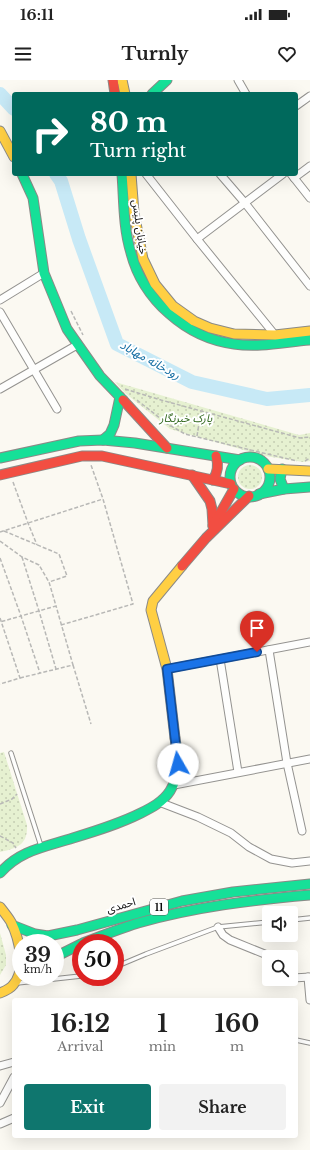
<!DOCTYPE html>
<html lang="en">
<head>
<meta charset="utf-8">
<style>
  body { margin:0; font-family:"Libre Baskerville","Noto Sans Arabic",serif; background:#f2f2f2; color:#222; height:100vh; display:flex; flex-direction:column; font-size:15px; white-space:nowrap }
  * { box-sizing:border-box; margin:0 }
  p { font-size:13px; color:#767676 }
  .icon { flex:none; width:22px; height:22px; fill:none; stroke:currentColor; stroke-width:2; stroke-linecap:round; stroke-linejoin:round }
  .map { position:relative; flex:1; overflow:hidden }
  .side { position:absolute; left:12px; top:918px; width:286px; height:140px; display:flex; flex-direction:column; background:#fff; border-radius:4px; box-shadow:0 4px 16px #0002 }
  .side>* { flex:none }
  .banner { position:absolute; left:12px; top:12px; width:286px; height:84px; border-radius:4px; box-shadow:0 4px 16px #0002; background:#00695c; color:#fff; overflow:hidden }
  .tools { position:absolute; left:262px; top:826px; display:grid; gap:8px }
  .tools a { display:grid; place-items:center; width:36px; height:36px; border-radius:4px; background:#fff; box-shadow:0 4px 16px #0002; font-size:20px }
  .speed { position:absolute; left:12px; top:854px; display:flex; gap:8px; font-size:20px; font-weight:700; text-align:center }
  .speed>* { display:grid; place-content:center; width:52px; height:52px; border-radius:50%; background:#fff; box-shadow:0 4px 16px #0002; line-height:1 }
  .speed small { font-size:10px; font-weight:400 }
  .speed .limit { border:6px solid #d22; background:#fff; color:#111 }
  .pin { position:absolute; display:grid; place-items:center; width:34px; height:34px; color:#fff; margin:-41px -17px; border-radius:50% 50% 50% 0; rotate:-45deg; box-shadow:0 0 4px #0007 }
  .pin .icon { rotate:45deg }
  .me { position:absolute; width:44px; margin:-22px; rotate:353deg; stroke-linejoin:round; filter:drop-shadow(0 0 3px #0008) }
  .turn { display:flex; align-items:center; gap:14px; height:84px; padding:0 12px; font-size:18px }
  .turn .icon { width:52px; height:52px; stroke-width:2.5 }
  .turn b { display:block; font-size:28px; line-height:34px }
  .eta { display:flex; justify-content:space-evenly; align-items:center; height:68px; text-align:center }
  .eta b { font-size:24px; font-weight:800; line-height:28px }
  .cta { display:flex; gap:8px; margin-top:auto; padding:8px 12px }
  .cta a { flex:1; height:46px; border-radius:4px; background:#0f766e; color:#fff; font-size:16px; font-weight:800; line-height:46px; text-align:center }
  .cta a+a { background:#f2f2f2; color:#222 }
  .status { display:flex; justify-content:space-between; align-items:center; height:28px; padding:0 20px; background:#fff; direction:ltr }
  .status svg { height:11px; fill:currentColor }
  header { display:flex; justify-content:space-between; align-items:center; height:52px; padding:0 12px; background:#fff; font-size:18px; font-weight:800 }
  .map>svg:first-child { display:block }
  .green { fill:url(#green-dots) }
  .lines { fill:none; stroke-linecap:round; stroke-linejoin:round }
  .river { stroke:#c7e9f6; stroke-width:14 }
  .lane-casing { stroke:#949390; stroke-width:5.5 }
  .street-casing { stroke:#949390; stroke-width:9 }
  .fast-casing { stroke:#8b8a87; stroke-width:11 }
  .slow-casing { stroke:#8b8a87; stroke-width:11 }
  .jam-casing { stroke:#8b8a87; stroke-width:11 }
  .path { stroke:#b8b8b6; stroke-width:1.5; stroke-dasharray:4 2; stroke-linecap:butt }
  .lane { stroke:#fefefd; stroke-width:3.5 }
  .street { stroke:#fefefd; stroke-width:7 }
  .fast { stroke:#16e098; stroke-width:9 }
  .slow { stroke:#ffcf43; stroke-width:9 }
  .jam { stroke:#f24e42; stroke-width:9 }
  .route-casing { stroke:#114b97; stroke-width:10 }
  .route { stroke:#1a73e8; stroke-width:7 }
  .labels { text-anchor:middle; stroke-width:4; stroke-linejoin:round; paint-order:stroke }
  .shield { fill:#fff; stroke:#565656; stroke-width:1 }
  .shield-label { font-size:10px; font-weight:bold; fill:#0d0d0d }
  .street-label { font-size:11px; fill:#0d0d0d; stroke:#fff }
  .park-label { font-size:11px; font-style:italic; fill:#30671c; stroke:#fff }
  .water-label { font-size:12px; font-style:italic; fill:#136da3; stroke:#fff }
</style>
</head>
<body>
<div class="status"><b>16:11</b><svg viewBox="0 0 49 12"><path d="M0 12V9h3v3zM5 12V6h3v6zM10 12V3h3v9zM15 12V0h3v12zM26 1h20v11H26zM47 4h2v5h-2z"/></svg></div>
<header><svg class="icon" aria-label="menu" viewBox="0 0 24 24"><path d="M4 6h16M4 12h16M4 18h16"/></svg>Turnly<svg class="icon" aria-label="heart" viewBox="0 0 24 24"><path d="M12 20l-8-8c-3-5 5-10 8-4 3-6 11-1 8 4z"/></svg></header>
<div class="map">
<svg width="310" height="1070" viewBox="0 0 310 1070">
  <defs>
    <pattern id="green-dots" width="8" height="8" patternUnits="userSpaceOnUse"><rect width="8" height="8" fill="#e6f1d1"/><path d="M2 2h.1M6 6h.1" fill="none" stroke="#c4cdb2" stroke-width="1.8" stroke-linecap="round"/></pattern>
  </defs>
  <rect width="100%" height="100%" fill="#fbf9f2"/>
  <g class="green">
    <path d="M115,302l184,53 11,-2v28l-7,1 -38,-6 -95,-27 -45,-36z"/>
    <circle cx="250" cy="397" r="12"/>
    <path d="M4,672l23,73c1,20 -10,23 -27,27v-99z"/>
    <path d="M0,853l6,22v10l-6,10z"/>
  </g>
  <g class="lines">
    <g class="river">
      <path d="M0,14l14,15"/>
      <path d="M56,94l5,7 18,58 38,105 75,38 75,17 43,-4"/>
    </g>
    <defs>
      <g id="lane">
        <path d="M11,673l30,93"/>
        <path d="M291,840l19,-2"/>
        <path d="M115,887l31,-13 72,-27 51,-5"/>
        <path d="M17,903l64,-7"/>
        <path d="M296,960l14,3"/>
      </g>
      <g id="street">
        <path d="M238,0l8,14"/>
        <path d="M296,26l14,-10"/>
        <path d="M146,94l51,65 78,96"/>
        <path d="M220,94l25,29 65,83"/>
        <path d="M291,94l19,24"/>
        <path d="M294,98l16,-12"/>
        <path d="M197,159l86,-65"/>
        <path d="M0,220l44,-27"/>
        <path d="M0,232l57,97"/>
        <path d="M0,309l77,-44"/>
        <path d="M269,570l18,113 15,68"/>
        <path d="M220,579l18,113"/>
        <path d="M167,589l143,-27"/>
        <path d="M174,705l136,-26"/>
        <path d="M159,722l39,15 33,16 18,14 22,12 21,4 18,-2"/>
        <path d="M218,847l5,8 7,5 42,17"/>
        <path d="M291,897l2,1 17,-1"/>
        <path d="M308,897l2,23"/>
        <path d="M0,986l14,-4"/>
        <path d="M0,1023l14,-26"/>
        <path d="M0,1044l14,-6"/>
      </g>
      <g id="fast">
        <path d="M152,14l15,-14"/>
        <path d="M22,94l11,24 11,75 23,56 33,47 23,24"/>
        <path d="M122,94c2,26 1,53 9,79 12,46 55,85 103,91 25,4 51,-2 76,-4"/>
        <path d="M103,360l7,-6 4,-9 6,-28"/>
        <circle cx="250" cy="397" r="20"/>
        <path d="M0,378l79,-17 24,-1 32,3 105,17"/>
        <path d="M282,389l-2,10 4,10"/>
        <path d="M259,414l25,-5 26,-2"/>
        <path d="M0,793c20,-23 45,-26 73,-35 23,-7 46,-14 68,-25 10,-5 22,-11 29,-22 10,-16 8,-34 5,-53"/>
        <path d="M12,845l23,9 13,2 29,-6 105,-29 51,-9 77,-8"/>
        <path d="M83,863c18,-7 36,-14 55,-20 56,-16 114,-23 172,-28"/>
        <path d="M55,877l26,-13"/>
      </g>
      <g id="slow">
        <path d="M122,0l3,14"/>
        <path d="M0,51l14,26"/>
        <path d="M131,94l3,39 9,46 12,25 18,22 21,15 16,7 24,6 41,1 35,-4"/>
        <path d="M268,389l42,2"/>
        <path d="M175,658l-8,-69 -16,-59 2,-9 29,-35"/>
        <path d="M0,827c4,5 8,10 11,15 8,16 16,48 2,63 -3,4 -8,6 -13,8"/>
      </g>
      <g id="jam">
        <path d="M113,0l2,14"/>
        <path d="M123,320l44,48"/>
        <path d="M0,395l82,-19h20l129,28"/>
        <path d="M192,395l18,26 2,8 1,17"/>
        <path d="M213,400c5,-8 6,-15 3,-24"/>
        <path d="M213,446l21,-37"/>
        <path d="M182,486l24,-28 43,-42"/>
      </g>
    </defs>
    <use href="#lane" class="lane-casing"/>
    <use href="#street" class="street-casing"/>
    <use href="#fast" class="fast-casing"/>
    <use href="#slow" class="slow-casing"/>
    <use href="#jam" class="jam-casing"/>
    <g class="path">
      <path d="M71,231l12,24"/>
      <path d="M125,309l36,11 139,38 10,-1"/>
      <path d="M137,320l29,23 19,11 78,19 34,8"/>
      <path d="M197,356l4,-25"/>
      <path d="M305,381l5,-3"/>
      <path d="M13,402l15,41 9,22"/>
      <path d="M4,451l55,23 8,22 -18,6"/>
      <path d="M0,452l103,-33"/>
      <path d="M0,461l22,16 17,8 10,17 7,24 -35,10 19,57"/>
      <path d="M22,477l17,54 17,58"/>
      <path d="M0,478l21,58 -21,6"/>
      <path d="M0,538l20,60 -20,6"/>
      <path d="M61,545l72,-21 -30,-105 -12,-34"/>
      <path d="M73,585l18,59"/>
      <path d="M20,598l53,-13 -17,-59"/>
      <path d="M0,724l12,-5 5,-5"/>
      <path d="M0,756l13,7 3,5"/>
    </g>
    <use href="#lane" class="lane"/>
    <use href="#street" class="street"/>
    <use href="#fast" class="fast"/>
    <use href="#slow" class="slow"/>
    <use href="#jam" class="jam"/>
  </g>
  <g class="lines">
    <defs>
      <path id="route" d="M178,684l-11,-95 90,-17"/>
    </defs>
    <use href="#route" class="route-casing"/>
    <use href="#route" class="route"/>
  </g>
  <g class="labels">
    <rect class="shield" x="150" y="819" width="18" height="16" rx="3"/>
    <g class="shield-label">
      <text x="159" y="831">11</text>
    </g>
    <g class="street-label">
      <text transform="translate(140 147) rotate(82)" y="4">خیابان پلیس</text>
      <text transform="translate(121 825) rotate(-16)" y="4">احمدی</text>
    </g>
    <g class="park-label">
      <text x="186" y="342">پارک خبرنگار</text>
    </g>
    <g class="water-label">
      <text transform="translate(150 280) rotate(29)" y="4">رودخانه مهاباد</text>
    </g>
  </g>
</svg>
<div class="tools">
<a><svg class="icon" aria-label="sound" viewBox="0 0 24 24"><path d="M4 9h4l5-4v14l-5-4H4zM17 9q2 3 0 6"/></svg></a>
<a><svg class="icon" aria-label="search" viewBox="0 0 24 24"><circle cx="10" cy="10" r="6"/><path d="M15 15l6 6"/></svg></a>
</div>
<div class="speed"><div>39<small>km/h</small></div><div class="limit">50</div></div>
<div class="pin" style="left:257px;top:572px;background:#d93025"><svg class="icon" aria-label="arrive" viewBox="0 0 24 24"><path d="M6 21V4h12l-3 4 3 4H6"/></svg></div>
<svg class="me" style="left:178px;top:684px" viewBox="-20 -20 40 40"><circle r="19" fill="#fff"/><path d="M0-13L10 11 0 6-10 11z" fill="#1a73e8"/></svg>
<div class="banner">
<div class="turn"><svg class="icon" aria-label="right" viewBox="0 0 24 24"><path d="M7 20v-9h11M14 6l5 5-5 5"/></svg><div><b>80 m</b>Turn right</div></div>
</div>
<section class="side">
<div class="eta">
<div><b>16:12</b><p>Arrival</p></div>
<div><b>1</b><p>min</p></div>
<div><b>160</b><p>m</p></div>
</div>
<div class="cta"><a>Exit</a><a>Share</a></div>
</section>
</div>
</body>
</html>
